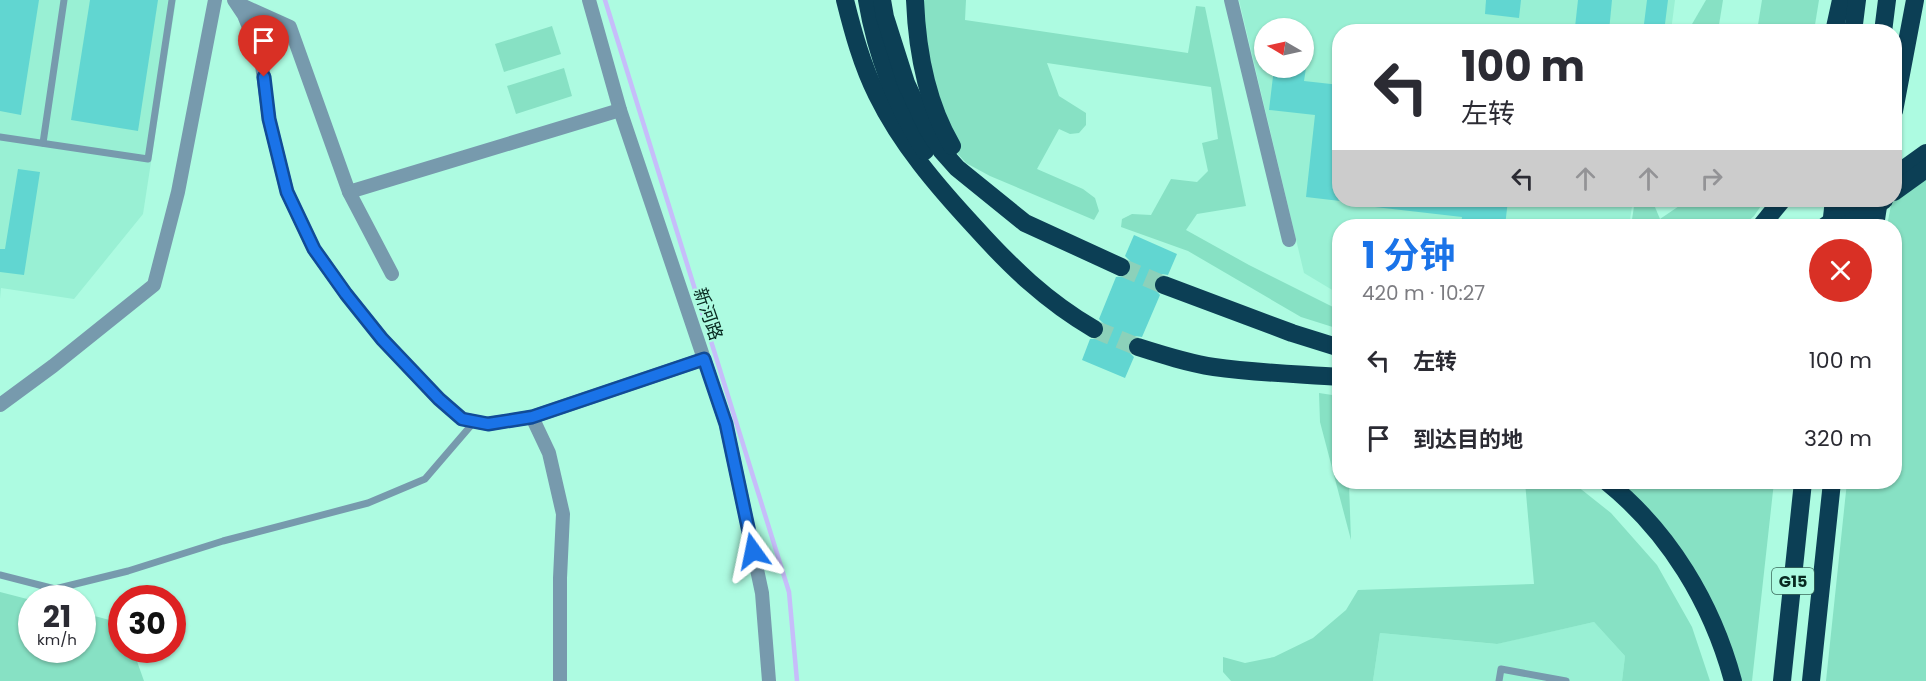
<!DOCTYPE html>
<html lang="zh">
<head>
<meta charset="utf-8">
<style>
  body { margin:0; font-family:Poppins,"Noto Sans SC",sans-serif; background:#f7f7f7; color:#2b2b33; height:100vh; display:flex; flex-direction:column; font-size:22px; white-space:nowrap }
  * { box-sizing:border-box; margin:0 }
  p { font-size:20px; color:#7c7c81 }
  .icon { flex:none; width:33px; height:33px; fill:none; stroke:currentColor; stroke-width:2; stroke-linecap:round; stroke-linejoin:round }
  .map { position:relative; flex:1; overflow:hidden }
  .panel { position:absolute; left:1332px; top:219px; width:570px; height:270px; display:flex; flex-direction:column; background:#fff; border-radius:24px; box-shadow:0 2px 4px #0004 }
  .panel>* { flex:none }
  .guide { position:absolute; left:1332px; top:24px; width:570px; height:183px; border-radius:24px; box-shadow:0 2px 4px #0004; background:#fff; color:#2b2b33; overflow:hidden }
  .needle { width:39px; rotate:279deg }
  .buttons { position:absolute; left:1254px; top:18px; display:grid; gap:12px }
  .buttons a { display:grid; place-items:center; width:60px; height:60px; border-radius:50%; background:#fff; box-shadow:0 2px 4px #0004; font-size:30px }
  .speed { position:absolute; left:18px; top:585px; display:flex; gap:12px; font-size:30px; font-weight:700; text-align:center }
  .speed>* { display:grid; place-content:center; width:78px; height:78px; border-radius:50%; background:#fff; box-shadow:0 2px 4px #0004; line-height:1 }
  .speed small { font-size:15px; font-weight:400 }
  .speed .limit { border:9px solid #d22; background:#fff; color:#111 }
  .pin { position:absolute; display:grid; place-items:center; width:51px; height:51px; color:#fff; margin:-62px -26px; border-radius:50% 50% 50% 0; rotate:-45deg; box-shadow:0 0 6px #0007 }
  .pin .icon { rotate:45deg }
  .me { position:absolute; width:66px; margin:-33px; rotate:348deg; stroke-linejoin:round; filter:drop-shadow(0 0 4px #0008) }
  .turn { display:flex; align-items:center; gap:21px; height:126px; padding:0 30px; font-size:27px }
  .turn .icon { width:78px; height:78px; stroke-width:2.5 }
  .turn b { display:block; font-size:42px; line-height:51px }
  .lanes { display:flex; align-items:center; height:57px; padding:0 30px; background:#0003; justify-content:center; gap:30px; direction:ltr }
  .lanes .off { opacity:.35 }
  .round { display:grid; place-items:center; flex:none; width:63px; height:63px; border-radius:32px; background:#f7f7f7 }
  .head { display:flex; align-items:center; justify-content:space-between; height:102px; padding:0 30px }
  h1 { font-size:36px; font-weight:700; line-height:45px; color:#1a73e8 }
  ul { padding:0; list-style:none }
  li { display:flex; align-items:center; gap:18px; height:78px; padding:0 30px }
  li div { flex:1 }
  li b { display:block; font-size:22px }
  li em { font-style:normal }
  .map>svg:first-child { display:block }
  .built { fill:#99f0d4; fill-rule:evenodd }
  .green { fill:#87e1c4 }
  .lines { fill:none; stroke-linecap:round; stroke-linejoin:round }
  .stream { stroke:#c6bdfa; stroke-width:4.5 }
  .building { fill:#61d6d1 }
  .motorway-tunnel { stroke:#8cd1ba; stroke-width:18; stroke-dasharray:18 9; stroke-linecap:butt }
  .service { stroke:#779aad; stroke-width:7 }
  .minor { stroke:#779aad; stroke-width:14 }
  .motorway { stroke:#0c3f55; stroke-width:18 }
  .motorway-bridge { stroke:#0c3f55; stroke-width:18 }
  .route-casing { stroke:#114b97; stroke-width:15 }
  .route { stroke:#1a73e8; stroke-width:10 }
  .labels { text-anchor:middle; stroke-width:4.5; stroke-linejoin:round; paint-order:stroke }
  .shield { fill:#adfbe1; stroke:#3a685a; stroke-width:1.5 }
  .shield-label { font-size:16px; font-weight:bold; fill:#082920 }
  .street-label { font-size:18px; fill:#082920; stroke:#adfbe1 }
</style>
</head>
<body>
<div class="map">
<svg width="1926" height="681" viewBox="0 0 1926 681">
  <rect width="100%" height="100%" fill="#adfbe1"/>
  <g class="built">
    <path d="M0,0h176l-33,214 -69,85 -73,-11 -1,11z"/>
    <path d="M1239,0h436l-4,31 -331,1v168h293l-4,26h-289l-1,68 -35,-21zM1264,28h40v40h-40z"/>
    <path d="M1594,622l31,34 -3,25h-249l7,-48 116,11z"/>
  </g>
  <g class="green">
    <path d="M910,0h56l-1,20 223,33 8,-47 9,1 41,199 -49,8 -11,16 63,35 90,45v19l-38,-12 -113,-66 -67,-24 1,-8 10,-5 19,1 20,-36 26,3 11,-11 -6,-28 16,-4 -7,-52 -164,-24 12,33 27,17v12l-7,8 -9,1 -11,-5 -22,40 46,20 12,9 4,13 -5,9 -104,-44 -24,-13 -18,-20z"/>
    <path d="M1706,0h17l-5,31h-30z"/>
    <path d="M1762,0h57l-5,31h-57z"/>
    <path d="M552,26l9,28 -57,18 -9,-28z"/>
    <path d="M564,68l8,28 -56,18 -9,-28z"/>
    <path d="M1926,173v508h-100l21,-199h47v-256h-7l5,-26z"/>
    <path d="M1635,200h17l8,19 28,-19h77l-11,16 -11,10h-112z"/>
    <path d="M1319,393l20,3 1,86h53l-44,2 2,56 -31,-118z"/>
    <path d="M1525,482h47l39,31 46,52 35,62 18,54h-88l3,-25 -31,-34 -97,22 -117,-11 -7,48h-142l-8,-9v-15l22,6 29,-6 39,-19 33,-28 12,-20 176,-6z"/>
    <path d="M1614,482h160l-22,199h-19l-15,-61z"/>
    <path d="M0,592l31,8 1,50h50l1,-37 38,10 1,27h11l11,31h-144z"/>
  </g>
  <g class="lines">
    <path class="stream" d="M605,0l184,592 8,89"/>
  </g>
  <g class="building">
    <path d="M0,0h39l-18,115 -21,-4z"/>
    <path d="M90,0h68l-20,131 -67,-11z"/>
    <path d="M1486,0h35l-2,18 -34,-4z"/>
    <path d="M1578,0h34l-3,31 -34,-4z"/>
    <path d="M1647,0h21l-4,32h-21z"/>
    <path d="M1274,68h32l-2,13 36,4v116l-34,-4 9,-82 -46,-5z"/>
    <path d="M18,169l22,3 -16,103 -24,-3v-23h5z"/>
    <path d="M1375,200h133l-3,26h-44l1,-9 -87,-10z"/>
    <path d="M1134,235l43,19 -9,21 -6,-1 -8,7 -1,6 7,8 -18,42 -7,-1 -7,7 -1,7 7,7 -9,21 -43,-18 8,-21h9l5,-5v-10l-5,-5 17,-42 11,-1 4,-5 -1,-10 -5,-5z"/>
  </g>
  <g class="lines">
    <g class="motorway-tunnel">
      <path d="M1121,267l43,18"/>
      <path d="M1094,329l44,18"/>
    </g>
    <g class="service">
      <path d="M0,137l148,22 24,-159"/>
      <path d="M43,143l21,-143"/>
      <path d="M0,575l55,14 73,-18 95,-30 145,-38 57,-24 49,-57"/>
      <path d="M1499,681l2,-12 65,12"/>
    </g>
    <g class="minor">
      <path d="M234,0l10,15 17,42 8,62 18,73 27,57 32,45 36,45 57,60 23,20 26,5 44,-7 172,-58"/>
      <path d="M589,0l31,110 106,314 36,169 7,88"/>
      <path d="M1231,0l58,240"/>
      <path d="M237,3l53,24 59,165 271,-82"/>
      <path d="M349,192l43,82"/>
      <path d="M0,405l53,-39 101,-81 24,-93 37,-192"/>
      <path d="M532,417l17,36 14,61 -3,64v103"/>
    </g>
    <g class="motorway">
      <path d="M845,0c8,32 17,65 32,95 24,49 60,91 97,131 37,41 72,75 120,103"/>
      <path d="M867,0c9,53 29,106 58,151"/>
      <path d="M882,0l3,17 21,66 21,45 14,22 16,18 68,55 96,44"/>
      <path d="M915,0c2,50 11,102 37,146"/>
      <path d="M1834,32l7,-32"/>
      <path d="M1853,32l4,-32"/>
      <path d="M1883,32l4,-32"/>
      <path d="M1894,111l21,-111"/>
      <path d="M1894,176l32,-23"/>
      <path d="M1894,192l32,-23"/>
      <path d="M1761,226l21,-26"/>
      <path d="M1831,226l3,-26"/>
      <path d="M1875,226l4,-26"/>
      <path d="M1164,285l128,48 48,15"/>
      <path d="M1138,347c25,8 50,16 76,20 42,6 84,7 126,10"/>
      <path d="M1607,482c62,50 105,121 126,199"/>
      <path d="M1782,681l21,-199"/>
      <path d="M1811,681l21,-199"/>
    </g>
    <g class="motorway-bridge">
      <path d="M1825,226l31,-22"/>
      <path d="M1846,226l38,-26"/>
    </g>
  </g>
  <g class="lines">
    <defs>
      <path id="route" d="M264,77l5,42 18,73 27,57 32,45 36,45 57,60 23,20 26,5 44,-7 172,-58 22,65 27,127"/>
    </defs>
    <use href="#route" class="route-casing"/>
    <use href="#route" class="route"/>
  </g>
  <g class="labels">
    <rect class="shield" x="1772" y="568" width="42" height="26" rx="4.5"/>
    <g class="shield-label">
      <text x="1793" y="587">G15</text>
    </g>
    <g class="street-label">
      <text transform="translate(708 314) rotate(71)" y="6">新河路</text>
    </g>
  </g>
</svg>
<div class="buttons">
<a><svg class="needle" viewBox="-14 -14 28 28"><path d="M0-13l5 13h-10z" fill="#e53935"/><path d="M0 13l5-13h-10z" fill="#7c7c81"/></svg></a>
</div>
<div class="speed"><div>21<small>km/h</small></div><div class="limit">30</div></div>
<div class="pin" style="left:264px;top:77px;background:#d93025"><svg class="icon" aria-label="arrive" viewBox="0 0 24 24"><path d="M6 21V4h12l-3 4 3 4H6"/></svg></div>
<svg class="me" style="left:753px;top:551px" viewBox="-20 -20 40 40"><path d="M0-17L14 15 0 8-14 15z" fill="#1a73e8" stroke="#fff" stroke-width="4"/></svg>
<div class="guide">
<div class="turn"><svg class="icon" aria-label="left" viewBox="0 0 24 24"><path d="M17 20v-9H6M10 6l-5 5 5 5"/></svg><div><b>100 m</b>左转</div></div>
<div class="lanes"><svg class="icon" aria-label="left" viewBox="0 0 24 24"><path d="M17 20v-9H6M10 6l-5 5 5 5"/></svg><svg class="icon off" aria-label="ahead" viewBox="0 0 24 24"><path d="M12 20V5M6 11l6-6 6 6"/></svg><svg class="icon off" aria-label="ahead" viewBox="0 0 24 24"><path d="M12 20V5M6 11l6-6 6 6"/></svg><svg class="icon off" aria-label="right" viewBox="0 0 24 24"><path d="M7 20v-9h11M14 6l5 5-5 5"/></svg></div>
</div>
<section class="panel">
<div class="head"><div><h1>1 分钟</h1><p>420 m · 10:27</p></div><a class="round" style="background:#d93025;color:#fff"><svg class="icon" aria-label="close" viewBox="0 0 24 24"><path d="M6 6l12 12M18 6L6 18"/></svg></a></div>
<ul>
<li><svg class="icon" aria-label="left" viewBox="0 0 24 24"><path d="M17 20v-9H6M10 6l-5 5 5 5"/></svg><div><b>左转</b></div><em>100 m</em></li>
<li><svg class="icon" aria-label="arrive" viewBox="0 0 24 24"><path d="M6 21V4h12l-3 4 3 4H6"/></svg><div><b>到达目的地</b></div><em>320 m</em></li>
</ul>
</section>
</div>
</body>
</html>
